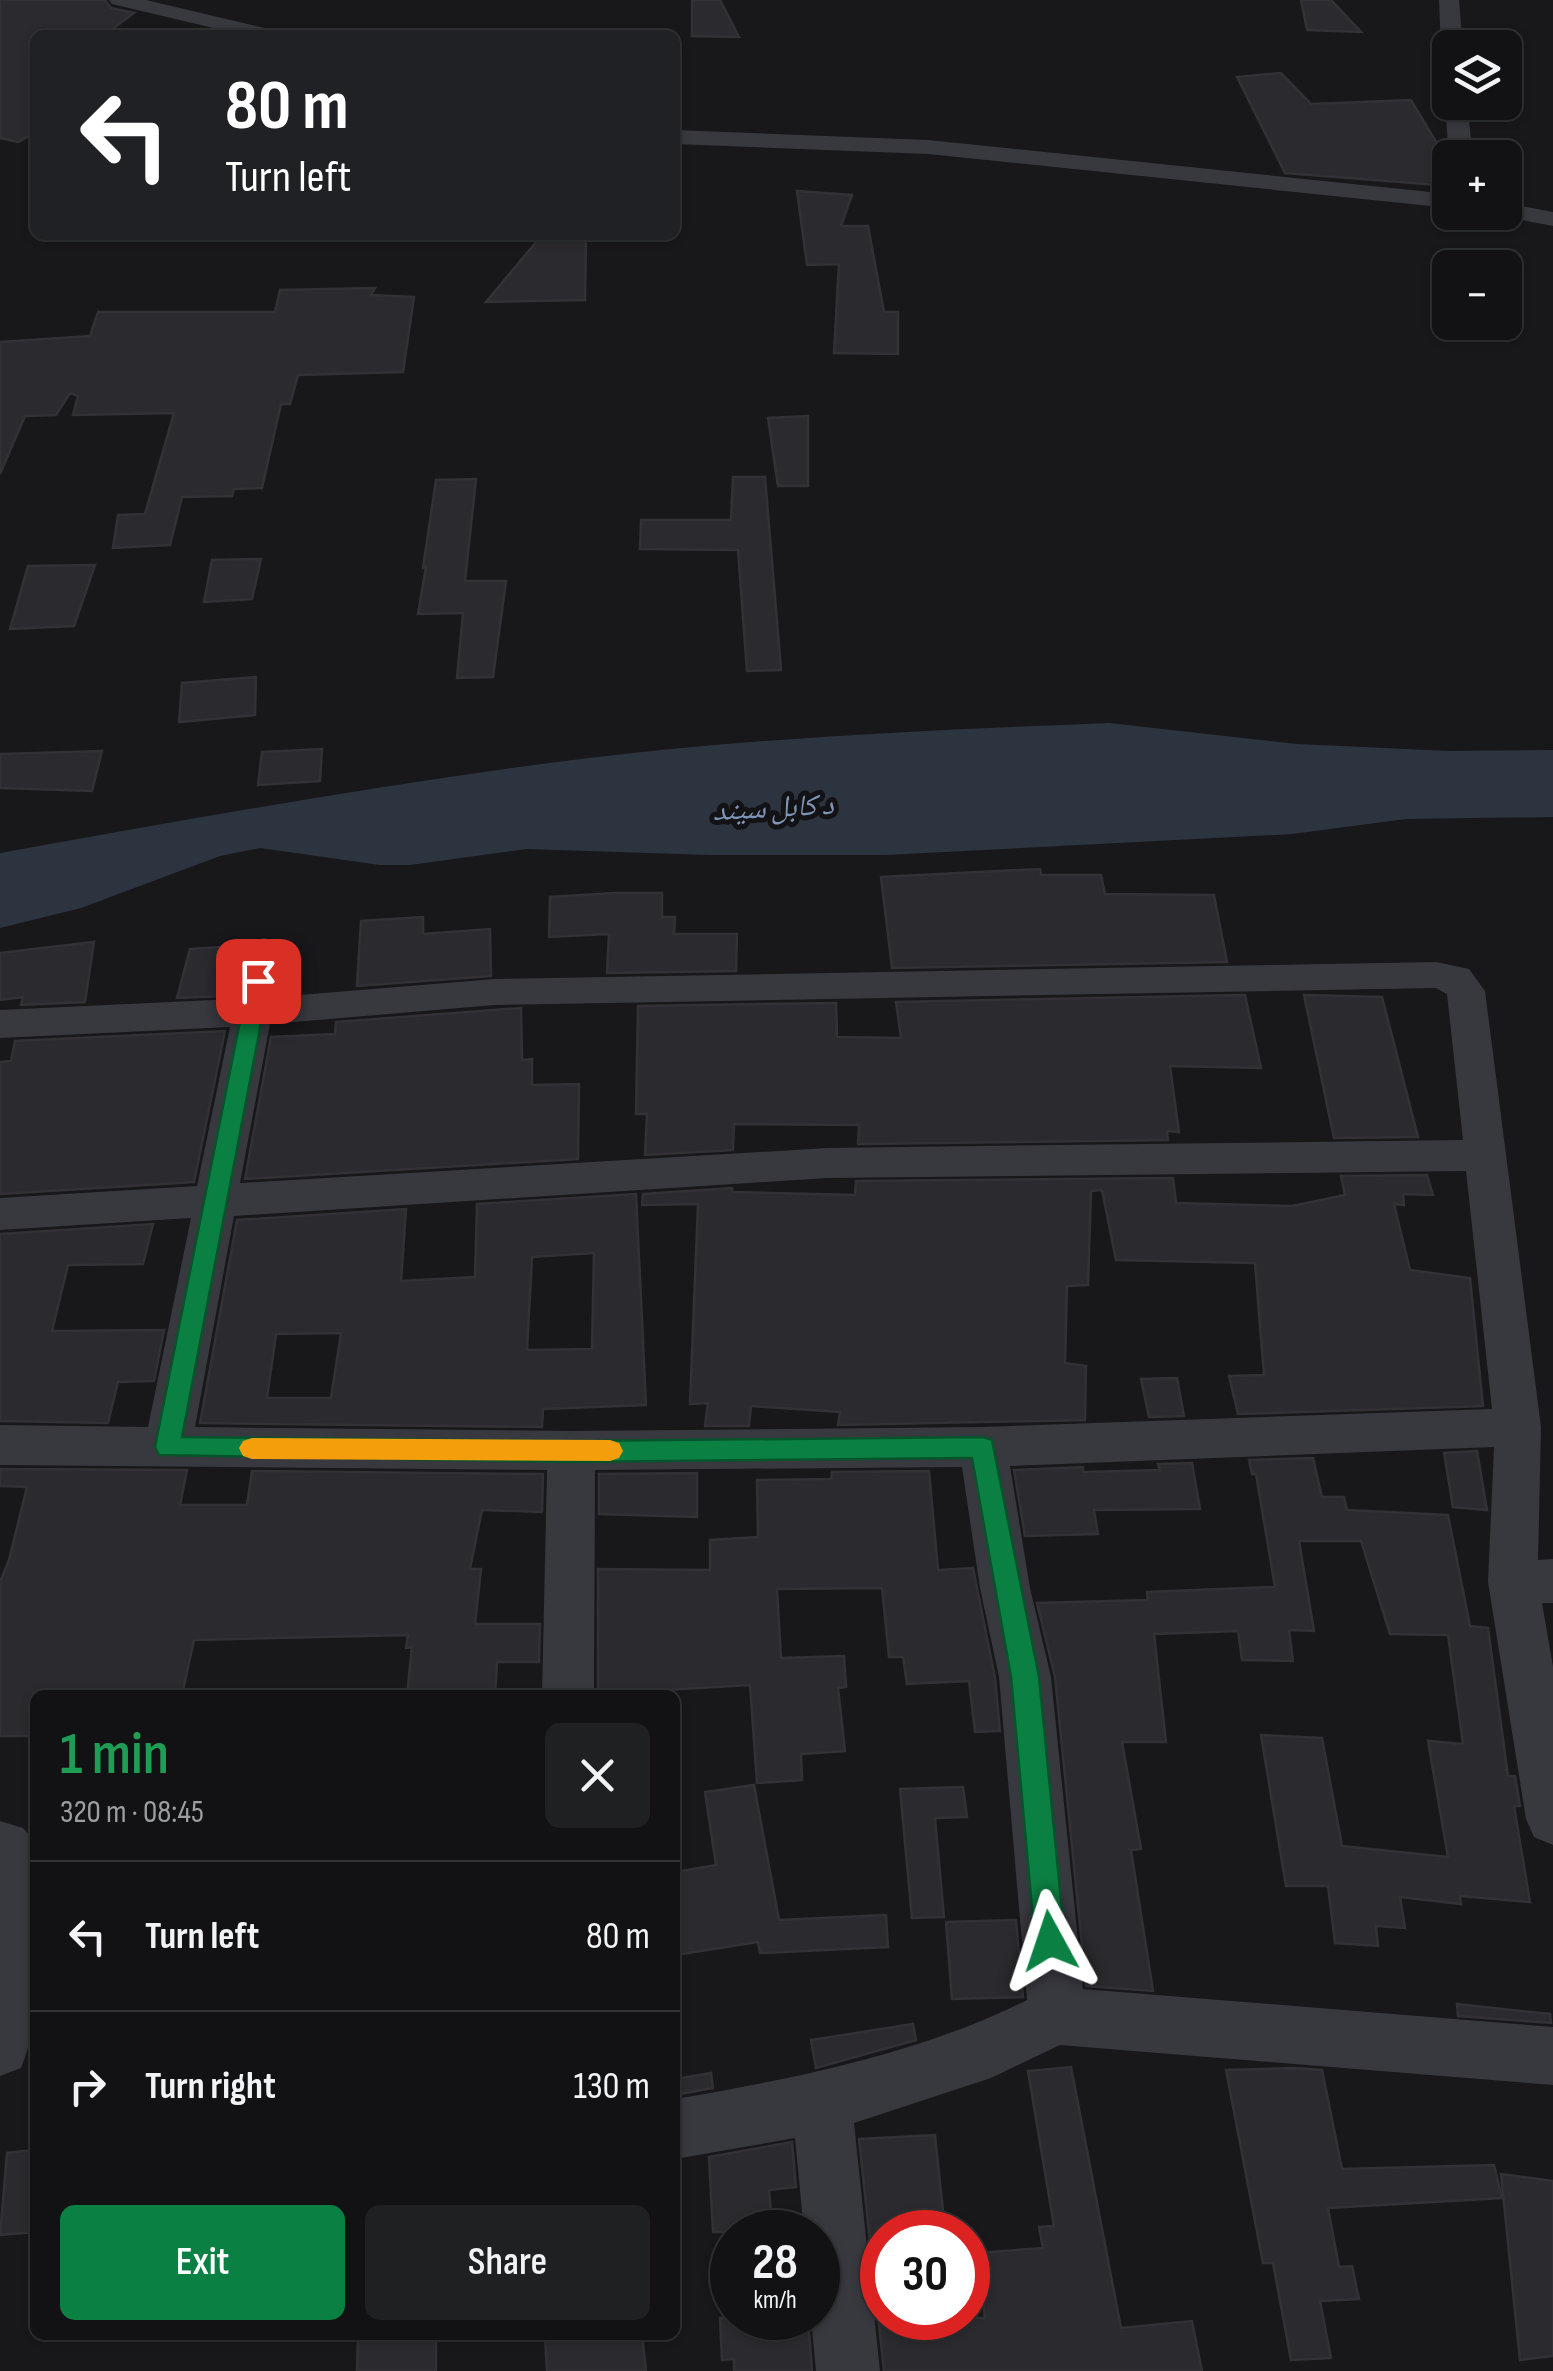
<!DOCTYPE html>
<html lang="en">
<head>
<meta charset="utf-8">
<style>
  body { margin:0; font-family:"Sofia Sans Condensed","Noto Naskh Arabic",sans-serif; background:#1f2022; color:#f1f3f6; height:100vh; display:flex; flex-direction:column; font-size:38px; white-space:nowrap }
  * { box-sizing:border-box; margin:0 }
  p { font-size:32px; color:#9c9ea0 }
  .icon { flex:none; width:55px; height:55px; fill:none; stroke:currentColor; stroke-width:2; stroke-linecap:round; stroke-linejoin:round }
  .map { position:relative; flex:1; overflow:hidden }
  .drawer { position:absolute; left:30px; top:1690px; width:650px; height:650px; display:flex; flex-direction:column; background:#121214; border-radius:15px; box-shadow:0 2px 8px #0004,0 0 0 2px #313234 }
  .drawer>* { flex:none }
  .guide { position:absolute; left:30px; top:30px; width:650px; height:210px; border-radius:15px; box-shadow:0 2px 8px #0004,0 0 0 2px #313234; background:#202124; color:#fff; overflow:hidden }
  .buttons { position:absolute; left:1432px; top:30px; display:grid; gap:20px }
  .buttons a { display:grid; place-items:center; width:90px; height:90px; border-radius:15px; background:#121214; box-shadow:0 2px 8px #0004,0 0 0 2px #313234; font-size:50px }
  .speed { position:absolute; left:710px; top:2210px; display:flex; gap:20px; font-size:50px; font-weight:700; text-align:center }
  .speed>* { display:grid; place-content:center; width:130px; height:130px; border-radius:50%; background:#121214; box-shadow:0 2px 8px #0004,0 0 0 2px #313234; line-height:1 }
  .speed small { font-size:25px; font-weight:400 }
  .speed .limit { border:15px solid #d22; background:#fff; color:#111 }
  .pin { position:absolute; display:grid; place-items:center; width:85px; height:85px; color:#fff; margin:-42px; border-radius:20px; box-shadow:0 5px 15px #0006 }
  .me { position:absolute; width:110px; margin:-55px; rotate:355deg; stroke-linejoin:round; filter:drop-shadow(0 0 8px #0008) }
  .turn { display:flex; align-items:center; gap:35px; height:210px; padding:0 30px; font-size:45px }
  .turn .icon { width:130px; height:130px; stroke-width:2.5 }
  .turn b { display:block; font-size:70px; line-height:85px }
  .round { display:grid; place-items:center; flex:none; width:105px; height:105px; border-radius:15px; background:#1f2022 }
  .headline { display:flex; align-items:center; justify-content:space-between; height:170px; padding:0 30px }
  h1 { font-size:60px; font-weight:600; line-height:75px; color:#1e9e55 }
  .action { display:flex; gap:20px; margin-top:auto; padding:20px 30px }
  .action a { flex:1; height:115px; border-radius:15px; background:#0b8043; color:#fff; font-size:40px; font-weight:600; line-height:115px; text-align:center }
  .action a+a { background:#1f2022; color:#f1f3f6 }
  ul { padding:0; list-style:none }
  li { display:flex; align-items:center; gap:30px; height:150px; padding:0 30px; border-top:2px solid #313234 }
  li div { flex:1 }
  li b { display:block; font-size:38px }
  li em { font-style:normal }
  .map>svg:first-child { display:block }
  .water { fill:#2c343f }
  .building { fill:#2b2a2e; stroke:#323136; stroke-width:2.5; fill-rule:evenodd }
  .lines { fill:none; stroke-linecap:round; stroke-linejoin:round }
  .minor { fill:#38383f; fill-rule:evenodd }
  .route { fill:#0b8043; stroke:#07532c; stroke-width:2.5 }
  .slow { fill:#f59e0b }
  .labels { text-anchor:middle; stroke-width:10; stroke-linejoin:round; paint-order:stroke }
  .water-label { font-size:30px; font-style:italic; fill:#7e95b8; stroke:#131215 }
</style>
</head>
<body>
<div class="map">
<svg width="1553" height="2371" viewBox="0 0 1553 2371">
  <rect width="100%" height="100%" fill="#18181a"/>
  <path class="water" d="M1109,723l188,21 153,7 103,-1v67l-147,2 -114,15 -406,21h-177l-182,-6 -117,16h-30l-120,-17 -40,8 -139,52 -81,20v-75c196,-35 392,-71 589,-95 172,-21 347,-28 520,-35z"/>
  <g class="building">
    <path d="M0,0h105l6,8 23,5 -30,22h-69v98l-17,9 -18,-4z"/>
    <path d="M692,0h28l19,37 -47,-1z"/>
    <path d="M1301,0h30l30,32 -54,-2z"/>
    <path d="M1281,73l30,31 100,-4 39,65v21l-165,-13 -48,-96z"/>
    <path d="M797,191l55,4 -11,31h27l16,86h14v42l-64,-1 5,-89 -32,1z"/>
    <path d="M542,235l44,3 -1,62 -99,2z"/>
    <path d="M375,288l-4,7 43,2 -11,75 -105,3 -8,29h-9l-19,84 -28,1 -2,7 -50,1 -12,48 -57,3 5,-33 27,-1 29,-101 -101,2 5,-19 -8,-3 -14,22 -31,1 -25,58v-132l90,-6 8,-24h177l5,-22z"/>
    <path d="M808,416v70h-30l-10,-68z"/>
    <path d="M733,477h32l16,193 -34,1 -9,-121 -98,-1 1,-29h90z"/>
    <path d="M476,479l-11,102h41l-13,96 -36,1 6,-65 -45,1 8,-47 -3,1 13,-88z"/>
    <path d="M261,559l-9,40 -48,3 8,-42z"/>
    <path d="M95,565l-21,61 -64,3 18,-63z"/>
    <path d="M256,677l-1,38 -76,7 3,-39z"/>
    <path d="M322,749l-2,32 -62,4 4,-33z"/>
    <path d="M102,751l-10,40 -92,-3v-34z"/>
    <path d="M1040,869l1,6h60l4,19 109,1 13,67 -335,6 -11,-91z"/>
    <path d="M615,893h47v24h13l-1,17h63l-1,37 -129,2 2,-39 -60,3 1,-40z"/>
    <path d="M423,917v17l67,-5 1,47 -134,10 4,-65z"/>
    <path d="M94,942l-9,60 -64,3 2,-8 -23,3v-47z"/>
    <path d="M238,946l-11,50 -50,2 13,-49z"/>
    <path d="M1245,995l16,73 -91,-2 9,66 -12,-1 1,9 -310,4 1,-19 -125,-1 -1,26 -88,5 2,-41h-11l2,-108 198,-3 1,34 64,1 -5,-36z"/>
    <path d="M1304,995l78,2 36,140 -84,1z"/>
    <path d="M521,1008l1,52 10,-1v26l47,-1 -1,75 -333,20 26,-142 64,-3 1,-12z"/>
    <path d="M225,1031l-31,151 -194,12v-132l11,-1 4,-20z"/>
    <path d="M1427,1175l6,20 -30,-1 1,11 -10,-1 16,66 60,8 13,128 -245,8 -9,-38 35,-1 -9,-112 -139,-3 -14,-70 -11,1 -3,94 -21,1 -2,77 21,3 -1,54 -247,5 2,-13 -89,-6 -2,20h-44l3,-23 -18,1 8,-200 -56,1 1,-11 89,-6v4l123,3 1,-14 317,-3 3,25 116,3 53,-11 -4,-19z"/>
    <path d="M636,1194l10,211 -103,4 -1,18 -342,-4 37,-203 169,-11 -5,72 74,-4 2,-73zM594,1253l-2,96 -65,1 5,-93zM341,1333l-10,65h-64l9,-64z"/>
    <path d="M153,1224l-10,40 -75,1 -16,66 112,-1 -10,51 -36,1 -10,41 -108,-2v-187z"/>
    <path d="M1177,1378l7,38 -35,1 -8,-38z"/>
    <path d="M1477,1451l10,59 -34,-3 -9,-54z"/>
    <path d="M1313,1458l9,39h22l3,13 101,5 22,111 18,2 20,148h7l5,30h-6l16,96 -70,-6 1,8 -61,-7 5,31 -29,-2 2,20 -43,-3 -7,-57h-42l-25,-151 61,3 20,108 106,11 -20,-116 35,3 -15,-109 -58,-1 -29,-93h-62l15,90 -25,-1 4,31 -51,-1 -4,-29 -84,3 12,108h-44l19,107 -10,1 22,141 -67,-5 -31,-309 -18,-74 111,-3 -1,-8 128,-5 -19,-113h-4l-3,-14z"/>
    <path d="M1192,1463l8,46 -106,1 4,24 -73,2 -11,-66 69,-3v5l77,-2 -2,-6z"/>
    <path d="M0,1469l187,1 -7,35h67l5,-34 291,3 -1,38 -60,-2 -12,59h11l-6,55h65l-1,38h-42l-2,33h-88l5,-48 -6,1 2,-13 -214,5 -12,55h-147v41h-35v-154l9,-22 18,-73 -27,-1z"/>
    <path d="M929,1471l9,99 35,-2 22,110 5,53 -25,1 -6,-51 -62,3 -4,-27h-14l-7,-69 -105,1 4,69 63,-2 2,31 -8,1 7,63 -44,3 1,26 -45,3 -7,-98 -152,9v-125l112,1v-30l48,-3 -1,-57 74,-1 1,-7z"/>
    <path d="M697,1473v44l-98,-3v-40z"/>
    <path d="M754,1785l25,135 107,-5 2,32 -128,6 -2,-11 -83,13v-83l41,-7 -11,-73z"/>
    <path d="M963,1787l4,30 -32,1 9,99 -32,1 -12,-129z"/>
    <path d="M1016,1920l7,77 -71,2 -6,-77z"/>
    <path d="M1457,2004l93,10 1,9 -93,-7z"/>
    <path d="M913,2024l3,16 -100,28 -5,-28z"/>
    <path d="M1071,2067l50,261 71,-7 10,50h-318l-25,-232 76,-4 10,95 -63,2v86h103l-8,-65 66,-5 -4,-21 15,-1 -26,-155z"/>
    <path d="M1294,2068l28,2 20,99 152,-4 8,33 -174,10 11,59 13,-1 7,33 -39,2 11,57 -40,2 -18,-97h-10l-37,-193z"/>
    <path d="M711,2073l2,15 -38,7v-16z"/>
    <path d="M792,2142l4,45 -27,3 4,42h-60l-4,-75z"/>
    <path d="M35,2150v82l-35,3 7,-82z"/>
    <path d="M1501,2174l52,7v175l-33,4z"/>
    <path d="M720,2318h88l4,53h-78v-12l-12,1z"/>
    <path d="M358,2335h78v36h-79z"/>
    <path d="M545,2335h97l4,36h-99z"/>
  </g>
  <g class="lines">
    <g class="minor">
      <path d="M109,0h37l131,31 4,4h-38l-131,-31z"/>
      <path d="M1439,0h20l4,48h-13v6l-9,-6z"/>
      <path d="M1450,97v5h17l6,56h-24l-4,-56z"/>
      <path d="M675,130l253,10 522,54v14l-522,-54 -253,-10z"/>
      <path d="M1505,203l48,9v14l-57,-11 -1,-3h10z"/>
      <path d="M264,938l13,4 6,9 -8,46 220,-18 941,-17 33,7 16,22 56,436 -3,133 15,-1v44h-11l11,64v178l-19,-8 -8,-18 -38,-237 6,-135 -484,19 20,122 21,89 32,312 470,38v58l-493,-40 -69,33 -137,45 26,248h-64l-5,-53h7v-86h-14l-9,-94 -120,21v-60c121,-21 241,-44 352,-99l-28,-323 -19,-89 -18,-121 -367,3 -1,225h-52l5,-225 -547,-5v-40l148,2 43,-209 -191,12v-32l197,-12 33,-159 -230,11v-28l235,-11 10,-48 6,-9zM1436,988l11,6 16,146 -636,8 -587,35 30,-159 225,-19zM1466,1171l26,238 -509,18 -412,4 -376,-4 39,-211 593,-38z"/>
      <path d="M0,1821l23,7 12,13c0,68 12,164 -14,227l-21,8z"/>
    </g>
  </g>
  <path class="route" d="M258,974l11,7 -87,456 388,4 413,-4 9,3 47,237 26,264 -4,11 -11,4 -10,-4 -5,-11 -24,-264 -39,-219 -402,4 -411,-7 -4,-8 93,-466z"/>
  <path class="slow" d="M252,1438l358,2 9,3 4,8 -4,7 -9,3 -358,-2 -9,-3 -4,-8 4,-7z"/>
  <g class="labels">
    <g class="water-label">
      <text transform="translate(773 807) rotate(-3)" y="10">د کابل سيند</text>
    </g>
  </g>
</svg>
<div class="buttons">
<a><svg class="icon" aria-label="layers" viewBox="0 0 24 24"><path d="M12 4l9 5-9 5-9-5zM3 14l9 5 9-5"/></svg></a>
<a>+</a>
<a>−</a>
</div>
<div class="speed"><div>28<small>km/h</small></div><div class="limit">30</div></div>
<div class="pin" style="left:258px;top:981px;background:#d93025"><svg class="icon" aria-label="arrive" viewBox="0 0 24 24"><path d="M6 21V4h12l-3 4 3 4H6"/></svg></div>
<svg class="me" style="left:1050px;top:1941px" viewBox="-20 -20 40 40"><path d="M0-17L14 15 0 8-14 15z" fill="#0b8043" stroke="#fff" stroke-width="4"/></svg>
<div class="guide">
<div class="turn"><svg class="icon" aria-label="left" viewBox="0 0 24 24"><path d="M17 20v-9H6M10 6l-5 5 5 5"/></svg><div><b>80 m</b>Turn left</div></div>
</div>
<section class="drawer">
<div class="headline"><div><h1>1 min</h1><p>320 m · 08:45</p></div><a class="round"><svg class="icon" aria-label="close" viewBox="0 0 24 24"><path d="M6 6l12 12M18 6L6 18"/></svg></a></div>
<ul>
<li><svg class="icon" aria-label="left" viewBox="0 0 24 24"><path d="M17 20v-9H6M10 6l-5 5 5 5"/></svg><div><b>Turn left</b></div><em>80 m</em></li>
<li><svg class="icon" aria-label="right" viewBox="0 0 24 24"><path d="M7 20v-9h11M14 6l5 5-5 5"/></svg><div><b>Turn right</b></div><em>130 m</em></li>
</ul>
<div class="action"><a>Exit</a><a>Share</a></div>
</section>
</div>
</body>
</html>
